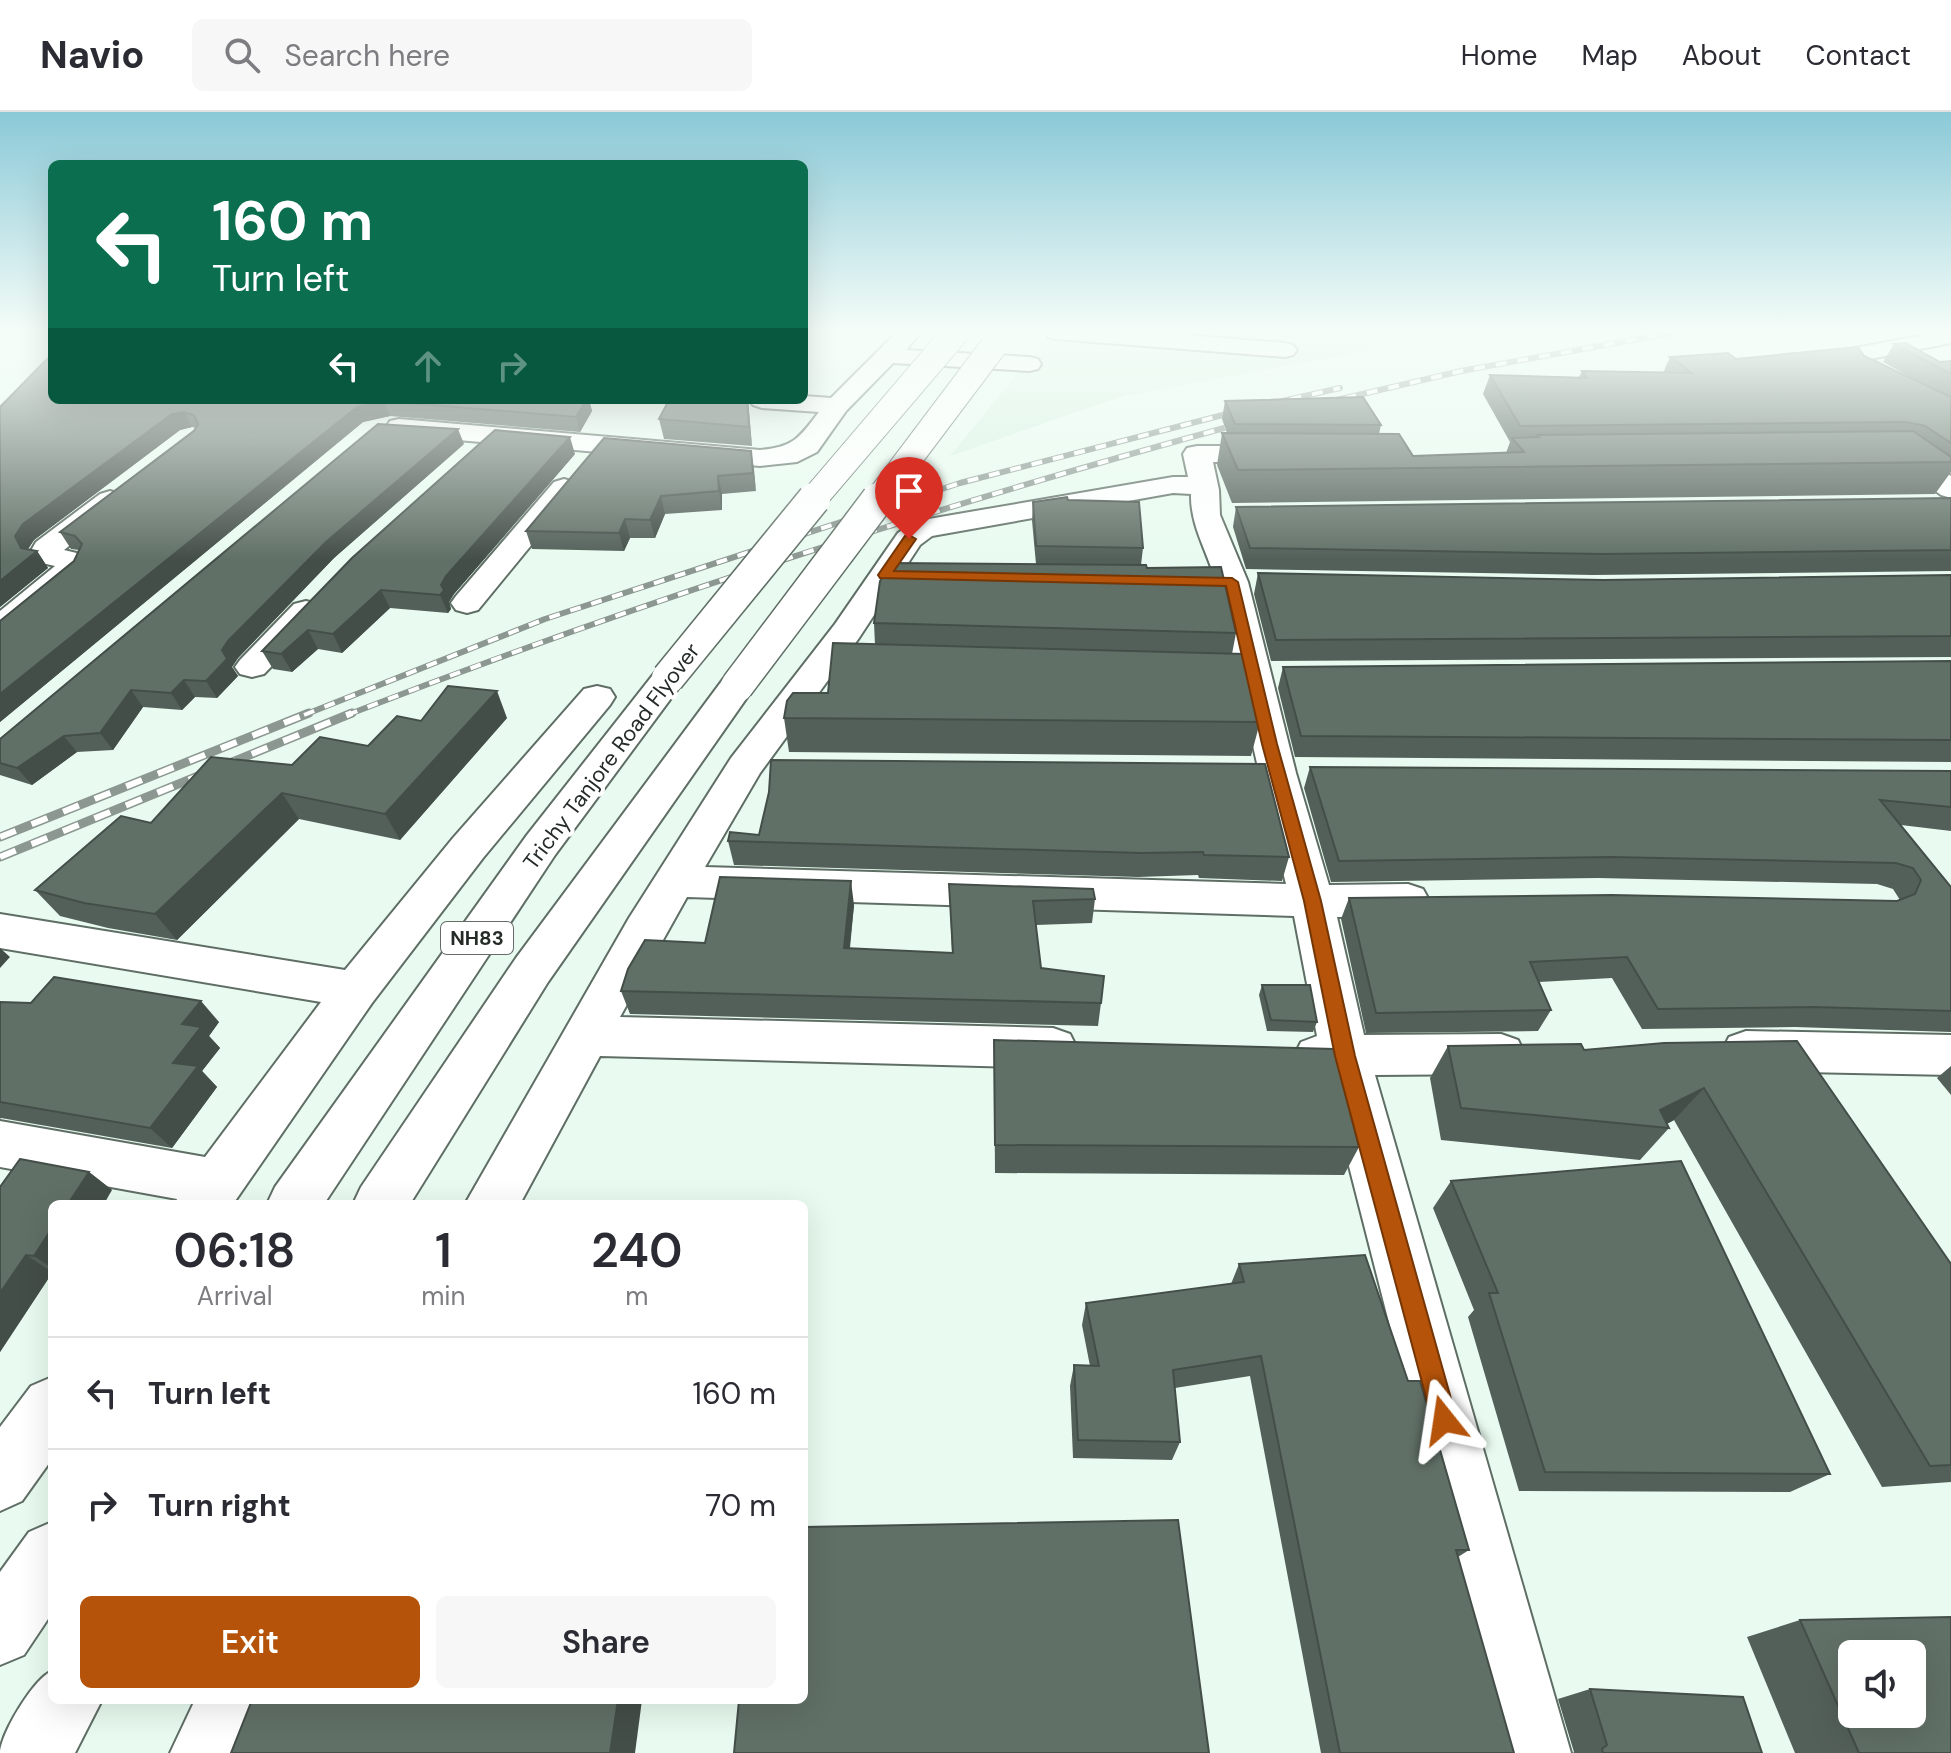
<!DOCTYPE html>
<html lang="en">
<head>
<meta charset="utf-8">
<style>
  body { margin:0; font-family:"DM Sans",sans-serif; background:#f7f7f7; color:#2b2b33; height:100vh; display:flex; flex-direction:column; font-size:30px; white-space:nowrap }
  * { box-sizing:border-box; margin:0 }
  p { font-size:26px; color:#7c7c81 }
  .icon { flex:none; width:44px; height:44px; fill:none; stroke:currentColor; stroke-width:2; stroke-linecap:round; stroke-linejoin:round }
  .map { position:relative; flex:1; overflow:hidden }
  .drawer { position:absolute; left:48px; top:1088px; width:760px; height:504px; display:flex; flex-direction:column; background:#fff; border-radius:12px; box-shadow:0 8px 32px #0002 }
  .drawer>* { flex:none }
  .top-card { position:absolute; left:48px; top:48px; width:760px; height:244px; border-radius:12px; box-shadow:0 8px 32px #0002; background:#0b6e4f; color:#fff; overflow:hidden }
  .fabs { position:absolute; left:1838px; top:1528px; display:grid; gap:16px }
  .fabs a { display:grid; place-items:center; width:88px; height:88px; border-radius:12px; background:#fff; box-shadow:0 8px 32px #0002; font-size:40px }
  .pin { position:absolute; display:grid; place-items:center; width:68px; height:68px; color:#fff; margin:-82px -34px; border-radius:50% 50% 50% 0; rotate:-45deg; box-shadow:0 0 8px #0007 }
  .pin .icon { rotate:45deg }
  .me { position:absolute; width:88px; margin:-44px; rotate:345deg; stroke-linejoin:round; filter:drop-shadow(0 0 6px #0008) }
  .turn { display:flex; align-items:center; gap:28px; height:168px; padding:0 32px; font-size:36px }
  .turn .icon { width:104px; height:104px; stroke-width:2.5 }
  .turn b { display:block; font-size:56px; line-height:68px }
  .lanes { display:flex; align-items:center; height:76px; padding:0 32px; background:#0003; justify-content:center; gap:40px; direction:ltr }
  .lanes .off { opacity:.35 }
  .eta { display:flex; justify-content:space-evenly; align-items:center; height:136px; text-align:center }
  .eta b { font-size:48px; font-weight:600; line-height:56px }
  .button { display:flex; gap:16px; margin-top:auto; padding:16px 32px }
  .button a { flex:1; height:92px; border-radius:12px; background:#b45309; color:#fff; font-size:32px; font-weight:600; line-height:92px; text-align:center }
  .button a+a { background:#f7f7f7; color:#2b2b33 }
  ul { padding:0; list-style:none }
  li { display:flex; align-items:center; gap:24px; height:112px; padding:0 32px; border-top:2px solid #e1e1e2 }
  li div { flex:1 }
  li b { display:block; font-size:30px }
  li em { font-style:normal }
  header { display:flex; align-items:center; gap:48px; box-sizing:border-box; height:112px; padding:0 40px; background:#fff; border-bottom:2px solid #e1e1e2 }
  header strong { font-size:38px }
  nav { display:flex; gap:44px; margin-inline-start:auto; font-size:28px }
  .search { width:560px; height:72px; background:#f7f7f7; display:flex; align-items:center; gap:20px; box-sizing:border-box; padding:0 28px; border-radius:12px; color:#7c7c81; font-size:30px }
  .map>svg:first-child { display:block }
  .built { fill:#d9f2e2 }
  .lines { fill:none; stroke-linecap:round; stroke-linejoin:round }
  .minor-casing { stroke:#5f6e65; stroke-width:4 }
  .highway-casing { stroke:#5f6e65; stroke-width:4 }
  .minor { fill:#fff; fill-rule:evenodd }
  .highway { fill:#fff; fill-rule:evenodd }
  .rail-far1-casing { stroke:#8b9790; stroke-width:6 }
  .rail-casing { stroke:#8b9790; stroke-width:9 }
  .rail-far1 { stroke:#fff; stroke-width:4; stroke-dasharray:11; stroke-linecap:butt }
  .rail { stroke:#fff; stroke-width:6; stroke-dasharray:17; stroke-linecap:butt }
  .highway-bridge-far1-casing { stroke:#5f6e65; stroke-width:28; stroke-linecap:butt }
  .highway-bridge-casing { stroke:#5f6e65; stroke-width:35; stroke-linecap:butt }
  .highway-bridge-far1 { stroke:#fff; stroke-width:26 }
  .highway-bridge { stroke:#fff; stroke-width:32 }
  .wall { fill:#536059 }
  .shaded-wall { fill:#444e48 }
  .building { fill:#617067; stroke:#444e48; stroke-width:2; fill-rule:evenodd }
  .route { fill:#b45309; stroke:#753606; stroke-width:2 }
  .labels { text-anchor:middle; stroke-width:8; stroke-linejoin:round; paint-order:stroke }
  .shield { fill:#fff; stroke:#666b68; stroke-width:2 }
  .shield-label { font-size:20px; font-weight:bold; fill:#252c28 }
  .street-label { font-size:22px; fill:#252c28; stroke:#fff }
</style>
</head>
<body>
<header>
<strong>Navio</strong>
<div class="search"><svg class="icon" aria-label="search" viewBox="0 0 24 24"><circle cx="10" cy="10" r="6"/><path d="M15 15l6 6"/></svg>Search here</div>
<nav><a>Home</a><a>Map</a><a>About</a><a>Contact</a></nav>
</header>
<div class="map">
<svg width="1951" height="1641" viewBox="0 0 1951 1641">
  <rect width="100%" height="100%" fill="#e9fbf0"/>
  <path class="built" d="M1053,218h431l-361,66 -173,60z"/>
  <g class="lines">
    <defs>
      <g id="minor">
        <path d="M899,218h24l-17,20 123,7 9,2 3,5 -3,5 -9,2 -136,-8 -47,48 -29,41 -20,10 -37,4 -361,-31 -9,-2 -4,-6 4,-6 9,-2 361,31c34,-3 39,-12 59,-38l-57,-4 -9,-3 -4,-5h55v-4l27,2z"/>
        <path d="M1046,218h76l163,13 8,2 4,5 -4,5 -8,2 -229,-18 -8,-2z"/>
        <path d="M1951,218v13l-81,16 81,44v18l-96,-49 -9,-13 9,-11z"/>
        <path d="M1893,332l19,4 39,28v22l-10,-3 -48,-35 -10,-2 -4,-6 4,-6z"/>
        <path d="M1197,334h79l10,2 4,6 -4,6 -10,2h-63l6,28 1,25 28,67 48,191 33,112 79,-1 15,5 6,11 -6,11 -15,5 -71,1 27,118 137,-1 17,6 7,14 -7,14 -17,6 -126,1 196,678h-72l-173,-677 -25,-6 -7,-14 7,-14 16,-6 -23,-120 -607,-19 -67,120 433,11 17,6 7,14 -7,14 -17,6 -453,-12 -80,148h-55l164,-286 102,-160 104,-134 63,-91 14,-10 11,-3 250,-43h15l-5,-23 4,-6zM1173,381l18,1c-1,34 19,61 26,93 23,99 44,199 69,297l-581,-17 55,-94 99,-135 61,-93 12,-9z"/>
        <path d="M564,367l10,3 4,6 -100,122 -11,3 -11,-3 -5,-7 5,-7 98,-114z"/>
        <path d="M110,379l10,3 4,6 -4,6 -56,44 21,5 5,7 -7,13 -71,60 -12,3v-27l55,-45 -22,-5 -4,-7 7,-12 64,-48z"/>
        <path d="M306,489l12,3 4,7 -4,7 -54,56 -12,3 -12,-3 -5,-7 5,-7 54,-56z"/>
        <path d="M597,574l13,3 5,8 -5,8 -127,153 -111,145 -139,201h-58l2,-5 -177,-32v-46l205,36 116,-155 -321,-54v-34l345,56 108,-132 131,-149z"/>
        <path d="M1746,919l205,4v40l-205,-4 -17,-6 -7,-14 7,-14z"/>
        <path d="M52,1265v82l-30,42 -22,10v-84l31,-41z"/>
        <path d="M195,1588h73l-24,53h-74z"/>
      </g>
      <g id="highway">
        <path d="M668,555l12,4 6,7 -131,177 -231,349h-57l8,-17 252,-352 129,-164z"/>
        <path d="M737,563l13,3 5,8 -207,296 -138,222h-57l8,-17 155,-229 208,-280z"/>
        <path d="M52,1410v91l-28,42 -24,10v-93l29,-40z"/>
        <path d="M52,1559v29h50l-27,53h-75c1,-20 34,-75 52,-82z"/>
      </g>
    </defs>
    <use href="#minor" class="minor-casing"/>
    <use href="#highway" class="highway-casing"/>
    <use href="#minor" class="minor"/>
    <use href="#highway" class="highway"/>
    <defs>
      <g id="rail-far1">
        <path d="M1324,291l137,-32 227,-41"/>
        <path d="M1269,292l71,-16"/>
        <path d="M304,603l241,-96 415,-136 282,-73"/>
        <path d="M347,603c294,-114 594,-210 899,-293"/>
      </g>
      <g id="rail">
        <path d="M0,725l309,-124"/>
        <path d="M0,745l352,-144"/>
      </g>
    </defs>
    <use href="#rail-far1" class="rail-far1-casing"/>
    <use href="#rail" class="rail-casing"/>
    <use href="#rail-far1" class="rail-far1"/>
    <use href="#rail" class="rail"/>
    <defs>
      <g id="highway-bridge-far1">
        <path d="M812,389l145,-170"/>
        <path d="M877,389l116,-154"/>
      </g>
      <g id="highway-bridge">
        <path d="M668,566l146,-179"/>
        <path d="M737,574l141,-187"/>
      </g>
    </defs>
    <use href="#highway-bridge-far1" class="highway-bridge-far1-casing"/>
    <use href="#highway-bridge" class="highway-bridge-casing"/>
    <use href="#highway-bridge-far1" class="highway-bridge-far1"/>
    <use href="#highway-bridge" class="highway-bridge"/>
  </g>
  <g class="wall">
    <path d="M1894,232l46,18 11,-1v111l-16,22 -703,9 -15,-38 5,-32h5l-5,-14 3,-18 156,24 -2,9 34,22 93,-3 4,-11 -27,-48 7,-19 89,2 3,-6 81,2 7,-16 66,2 128,-3 49,23 -30,-17z"/>
    <path d="M52,288h537l3,11 -12,21 -190,-16 -27,6 -363,300v-101l74,-60 5,-11 -8,-1 -11,-17 136,-104 -4,-1 -12,3 -146,110 -6,9 9,2 11,17 -48,39z"/>
    <path d="M669,288h79l4,46 -88,-7 -5,-20z"/>
    <path d="M464,332l-130,114 -96,100 -6,9 6,9 -21,22 -22,-1 -13,13 -39,-3 -30,43 -36,2 -45,33 -32,-10v-36z"/>
    <path d="M751,339l5,40 -34,3v16l-57,4 -10,24h-25l-6,13 -92,-2 -6,-18z"/>
    <path d="M575,342l-121,140 -5,8 2,7 -3,4 -58,-5 -48,45 -24,-4 -26,23 -19,-3 -11,-18z"/>
    <path d="M1951,386v73l-358,4 -347,-6 -13,-42 3,-20z"/>
    <path d="M1068,388l75,48 -2,17 6,3 89,65 -4,21 28,68 -9,34 -462,-4 -5,-34 44,-25 47,-48 -1,-22 162,-59 -4,-43 1,-19z"/>
    <path d="M1258,461l345,7 348,-5v82l-680,4 -17,-67z"/>
    <path d="M1951,549v101l-656,-5 -17,-69 5,-21z"/>
    <path d="M507,606l-107,122 -101,-21 -122,121 -69,-12 -48,-12 -25,-26 116,-67 141,-58 76,-19 53,-25z"/>
    <path d="M1310,655l641,4v60l-50,-6 50,62v145l-156,-5 -153,2 -30,-51 -73,4 12,28 -13,21 -172,2 -25,-114 8,-21 548,3 3,-1 -7,-11 -16,-5 -279,-6 -267,4 -27,-94z"/>
    <path d="M769,680l520,65 -7,24 -83,-3 -1,-3 -60,2 -404,-12 -6,-24 31,-6z"/>
    <path d="M949,772l146,15 -3,24 -56,2 5,43 60,35 -3,23 -468,-12 -9,-23 84,-48 149,-38 -4,43 102,5z"/>
    <path d="M1262,873l55,37 -4,10 -46,-1 -8,-36z"/>
    <path d="M0,890l219,20 -10,14 11,12 -18,23 15,16 -45,61 -171,-30 -1,1z"/>
    <path d="M994,928l365,107 -15,28 -349,-2z"/>
    <path d="M1664,931l287,221v218l-69,5 -208,-367 -7,4 2,4 -29,32 -199,-20 -11,-62 18,-32 136,4z"/>
    <path d="M1951,954v29l-14,-17z"/>
    <path d="M89,1060l23,18 -60,14v69l-52,79v-165z"/>
    <path d="M1451,1069l379,293 -40,18 -271,-1 -51,-174 6,-7 -41,-102z"/>
    <path d="M1239,1152l169,117 61,169 -11,7 56,196h-193l-71,-377 -75,12 5,54 -8,18 -99,-2 -3,-72 4,-21 16,1 -8,-41 4,-22 145,-19z"/>
    <path d="M1800,1508l151,133h-156l-48,-116z"/>
    <path d="M1590,1577l172,64h-189l1,-1 -16,-53z"/>
  </g>
  <g class="shaded-wall">
    <path d="M586,288h3l3,11 -12,21 -4,-15z"/>
    <path d="M747,288h1l4,46 -3,-19z"/>
    <path d="M384,289l6,15 -27,6 -363,300v-28l357,-287z"/>
    <path d="M184,300l8,15 -12,3 -146,110 -8,12 11,-1 11,17 -48,39v-26l21,-33 -6,-12 8,-12 149,-110z"/>
    <path d="M458,317l6,15 -130,114 -96,100 -6,9 6,9 -21,22 -11,-17 16,-31 6,-9 98,-99z"/>
    <path d="M570,325l5,17 -121,140 -5,8 2,7 -3,4 -8,-18 1,-10 5,-9z"/>
    <path d="M751,339l3,18 2,22 -3,-18z"/>
    <path d="M718,364l4,18v16l-3,-19z"/>
    <path d="M661,384l4,18 -10,24 -5,-18z"/>
    <path d="M625,407l5,19 -6,13 -5,-18z"/>
    <path d="M381,478l9,18 -48,45 -9,-19z"/>
    <path d="M308,518l10,19 -26,23 -11,-18z"/>
    <path d="M184,568l11,17 -13,13 -11,-17z"/>
    <path d="M131,578l12,17 -30,43 -13,-17z"/>
    <path d="M497,579l10,27 -107,122 -15,-26z"/>
    <path d="M64,624l13,16 -45,33 -15,-17z"/>
    <path d="M282,681l17,26 -122,121 -22,-26z"/>
    <path d="M851,769l3,24 -7,66 -3,-23z"/>
    <path d="M0,836l10,9 -10,11z"/>
    <path d="M201,889l18,21 -10,14 11,12 -18,23 15,16 -45,61 -22,-20 23,-65 9,-39z"/>
    <path d="M1704,976l-30,32 -15,8 1,-18z"/>
    <path d="M89,1060l23,18 -8,14h-36z"/>
    <path d="M52,1116v40l-18,-12z"/>
    <path d="M26,1143l26,17v1l-52,79v-59z"/>
    <path d="M618,1588h24l-7,53h-25z"/>
  </g>
  <g class="building">
    <path d="M1906,231l34,19 11,-1v13l-57,-30z"/>
    <path d="M1858,235l6,9 87,41v46l-26,-17 -19,-4 -386,4 -30,-51 97,3 -5,-7 110,2 -22,-16 58,-4 8,6z"/>
    <path d="M52,242v46h534l-10,17 -192,-16 -27,6 -357,287v-73l74,-60 8,-17 -7,-8 -15,-4 134,-101 4,-7 -4,-9 -10,-3 -12,2 -149,110 -8,12 6,12 16,3 -37,30v-174z"/>
    <path d="M1363,285l18,28 -146,-1 -10,-23z"/>
    <path d="M669,288h78l2,27 -90,-8z"/>
    <path d="M378,312l80,5 -132,113 -98,99 -6,9 5,9 -21,22 -22,-1 -13,13 -40,-3 -31,43 -36,3 -47,32 -17,-5v-24z"/>
    <path d="M495,318l75,7 -124,139 -5,9 3,5 -4,5 -59,-5 -48,44 -25,-4 -27,24 -19,-3 90,-93z"/>
    <path d="M1913,319l38,26v5l-713,8 -16,-37 177,1 14,22 111,-4 -12,-14 27,-1 -2,-2z"/>
    <path d="M604,326l147,13 2,22 -35,3 1,15 -58,5 -11,24 -25,-1 -6,14 -93,-2z"/>
    <path d="M1067,385l1,3 71,2 4,46 -107,-2 -3,-44z"/>
    <path d="M1951,386v52l-348,4 -353,-6 -14,-41z"/>
    <path d="M892,451l254,2 1,3 74,-1 15,66 -362,-10 6,-42z"/>
    <path d="M1258,461l345,7 348,-5v61l-675,4z"/>
    <path d="M833,531l411,11 16,68 -476,-4 3,-17 6,-8h35z"/>
    <path d="M1951,549v79l-650,-4 -18,-69z"/>
    <path d="M448,574l49,5 -112,123 -103,-21 -127,121 -71,-11 -49,-13 86,-74 30,7 60,-66 81,8 28,-28 48,9 29,-30 24,5z"/>
    <path d="M771,648l494,4 24,93 -85,-2 -1,-3 -61,1 -414,-12 2,-9 29,3 10,-43z"/>
    <path d="M1310,655l641,4v36l-71,-7 71,87v124l-136,-4 -157,2 -31,-52 -97,5 21,48 -175,3 -27,-115 263,-3 285,6 18,-7 6,-14 -8,-12 -17,-5 -285,-6 -272,4z"/>
    <path d="M720,765l131,4 -7,67 109,5 -4,-69 144,5 2,10 -62,2 8,67 63,8 -3,27 -480,-12 7,-22 17,-29 60,3z"/>
    <path d="M54,865l147,24 -19,23 19,3 -28,36 25,3 -48,62 -150,-26v-100l31,1z"/>
    <path d="M1262,873h48l7,37 -46,-2z"/>
    <path d="M994,928l340,9 25,98 -364,-2z"/>
    <path d="M1797,929l154,223v201l-21,1 -226,-378 -44,22 9,18 -208,-20 -13,-62 133,-2 3,6 80,-7z"/>
    <path d="M20,1047l69,13 -21,32h-16v24l-18,28 -8,-1 -26,38v-106z"/>
    <path d="M1681,1049l149,313 -285,-2 -56,-179h9l-47,-112z"/>
    <path d="M1365,1143l43,126h12l49,169h-13l58,203h-174l-79,-397 -88,14 7,72 -102,-2 -4,-75 25,1 -13,-63 158,-21 -5,-18z"/>
    <path d="M1178,1408l31,233h-475l5,-53h65v-173z"/>
    <path d="M1951,1505v136h-92l-59,-133zM1852,1542h60v60h-60z"/>
    <path d="M1590,1577l153,8 19,56h-159l-1,-4 5,-4z"/>
    <path d="M252,1588h366l-8,53h-379z"/>
  </g>
  <linearGradient id="sky" x2="0" y2="1"><stop stop-color="#8ac9d7"/><stop offset="0.49" stop-color="#f5fdf8"/><stop offset="1" stop-color="#f5fdf8" stop-opacity="0"/></linearGradient>
  <rect width="1951" height="448" fill="url(#sky)"/>
  <path class="route" d="M909,423l7,4 -22,32 338,7 6,4 39,162 44,157 34,155 102,364 -4,9 -9,3 -9,-3 -3,-9 -97,-364 -31,-155 -42,-157 -36,-158 -346,-8 -2,-3 27,-39z"/>
  <g class="labels">
    <rect class="shield" x="441" y="810" width="72" height="32" rx="6"/>
    <g class="shield-label">
      <text x="477" y="833">NH83</text>
    </g>
    <g class="street-label">
      <text transform="translate(611 644) rotate(-53)" y="8">Trichy Tanjore Road Flyover</text>
    </g>
  </g>
</svg>
<div class="fabs">
<a><svg class="icon" aria-label="sound" viewBox="0 0 24 24"><path d="M4 9h4l5-4v14l-5-4H4zM17 9q2 3 0 6"/></svg></a>
</div>
<div class="pin" style="left:909px;top:427px;background:#d93025"><svg class="icon" aria-label="arrive" viewBox="0 0 24 24"><path d="M6 21V4h12l-3 4 3 4H6"/></svg></div>
<svg class="me" style="left:1444px;top:1308px" viewBox="-20 -20 40 40"><path d="M0-17L14 15 0 8-14 15z" fill="#b45309" stroke="#fff" stroke-width="4"/></svg>
<div class="top-card">
<div class="turn"><svg class="icon" aria-label="left" viewBox="0 0 24 24"><path d="M17 20v-9H6M10 6l-5 5 5 5"/></svg><div><b>160 m</b>Turn left</div></div>
<div class="lanes"><svg class="icon" aria-label="left" viewBox="0 0 24 24"><path d="M17 20v-9H6M10 6l-5 5 5 5"/></svg><svg class="icon off" aria-label="ahead" viewBox="0 0 24 24"><path d="M12 20V5M6 11l6-6 6 6"/></svg><svg class="icon off" aria-label="right" viewBox="0 0 24 24"><path d="M7 20v-9h11M14 6l5 5-5 5"/></svg></div>
</div>
<section class="drawer">
<div class="eta">
<div><b>06:18</b><p>Arrival</p></div>
<div><b>1</b><p>min</p></div>
<div><b>240</b><p>m</p></div>
</div>
<ul>
<li><svg class="icon" aria-label="left" viewBox="0 0 24 24"><path d="M17 20v-9H6M10 6l-5 5 5 5"/></svg><div><b>Turn left</b></div><em>160 m</em></li>
<li><svg class="icon" aria-label="right" viewBox="0 0 24 24"><path d="M7 20v-9h11M14 6l5 5-5 5"/></svg><div><b>Turn right</b></div><em>70 m</em></li>
</ul>
<div class="button"><a>Exit</a><a>Share</a></div>
</section>
</div>
</body>
</html>
